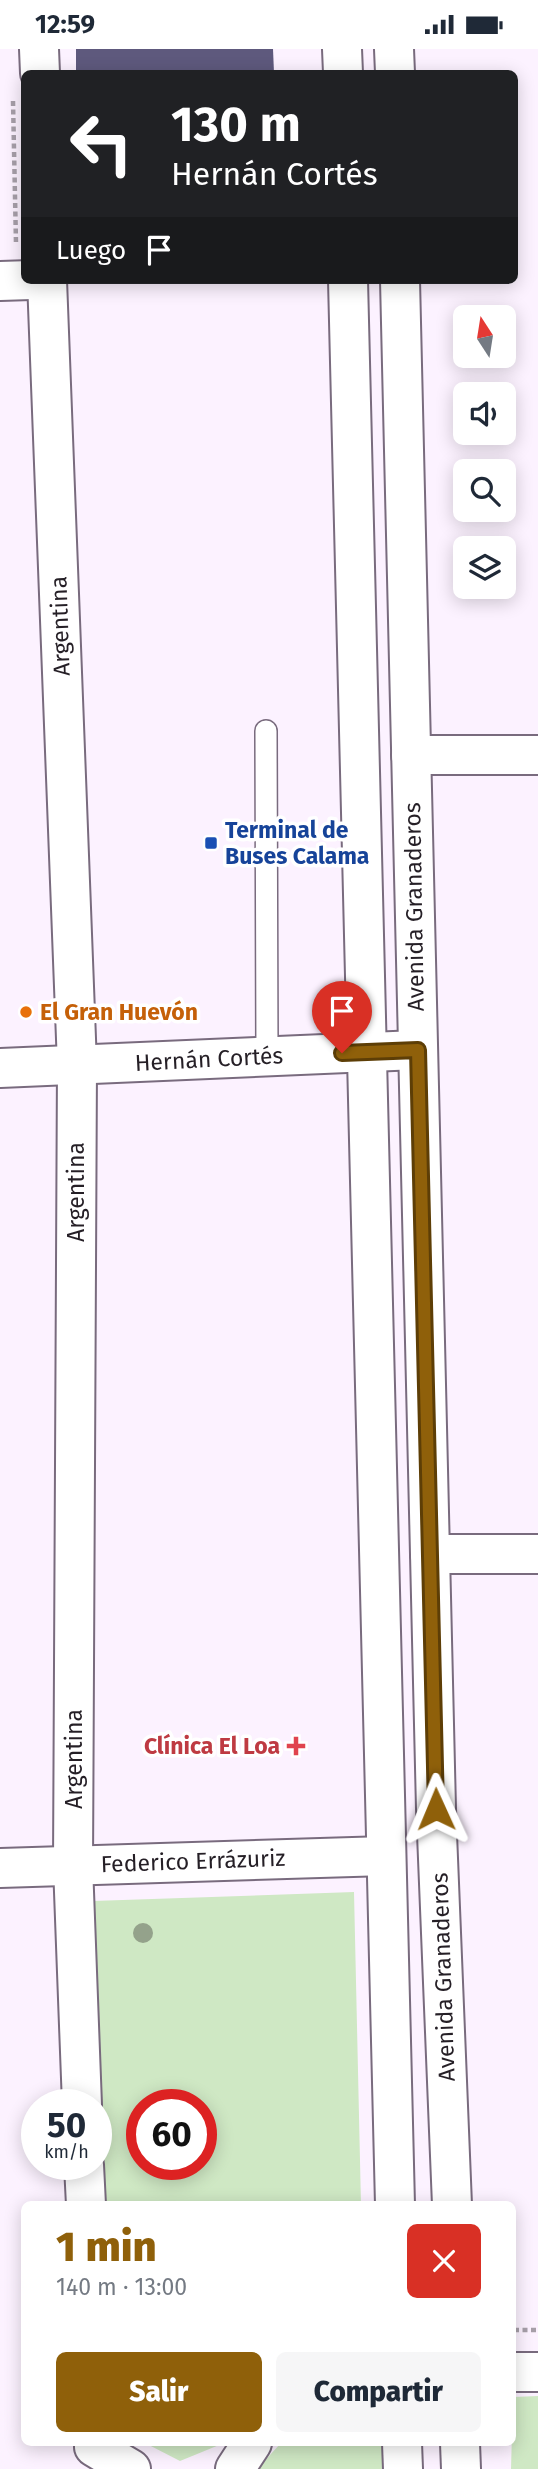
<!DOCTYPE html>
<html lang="es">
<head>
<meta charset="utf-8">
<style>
  body { margin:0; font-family:"Fira Sans",sans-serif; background:#f6f6f7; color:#1f2937; height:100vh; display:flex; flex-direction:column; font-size:26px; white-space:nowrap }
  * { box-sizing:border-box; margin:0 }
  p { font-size:23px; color:#747a83 }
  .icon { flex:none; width:38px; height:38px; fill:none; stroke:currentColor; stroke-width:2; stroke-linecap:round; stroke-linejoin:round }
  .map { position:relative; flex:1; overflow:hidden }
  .details { position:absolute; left:21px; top:2152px; width:495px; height:245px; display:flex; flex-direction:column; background:#fff; border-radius:10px; box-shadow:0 4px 18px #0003 }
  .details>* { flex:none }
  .top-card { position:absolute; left:21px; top:21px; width:497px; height:214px; border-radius:10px; box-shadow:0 4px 18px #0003; background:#202124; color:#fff; overflow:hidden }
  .needle { width:46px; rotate:348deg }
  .tools { position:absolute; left:453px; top:256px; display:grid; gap:14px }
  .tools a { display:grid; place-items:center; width:63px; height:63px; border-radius:10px; background:#fff; box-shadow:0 4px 18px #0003; font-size:35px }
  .speed { position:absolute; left:21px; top:2040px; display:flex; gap:14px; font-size:35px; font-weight:700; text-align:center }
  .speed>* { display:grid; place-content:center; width:91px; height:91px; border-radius:50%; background:#fff; box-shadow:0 4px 18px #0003; line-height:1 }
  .speed small { font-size:18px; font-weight:400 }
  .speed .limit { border:10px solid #d22; background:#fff; color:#111 }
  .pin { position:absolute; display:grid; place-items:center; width:60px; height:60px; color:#fff; margin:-72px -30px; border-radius:50% 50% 50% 0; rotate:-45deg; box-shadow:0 0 7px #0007 }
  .pin .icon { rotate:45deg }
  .me { position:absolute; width:77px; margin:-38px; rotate:359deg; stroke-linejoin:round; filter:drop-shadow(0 0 5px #0008) }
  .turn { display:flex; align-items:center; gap:24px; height:147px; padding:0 35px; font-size:32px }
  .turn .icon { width:91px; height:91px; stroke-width:2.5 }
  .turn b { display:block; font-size:49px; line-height:60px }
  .then { display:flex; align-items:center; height:66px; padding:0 35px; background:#0003; gap:14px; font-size:26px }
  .round { display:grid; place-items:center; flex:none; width:74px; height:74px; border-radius:10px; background:#f6f6f7 }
  .overview { display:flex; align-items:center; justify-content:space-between; height:119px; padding:0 35px }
  h1 { font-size:42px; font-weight:800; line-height:52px; color:#8f600a }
  .button { display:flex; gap:14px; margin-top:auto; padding:14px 35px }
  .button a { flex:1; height:80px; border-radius:10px; background:#8f600a; color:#fff; font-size:28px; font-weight:800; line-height:80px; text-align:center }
  .button a+a { background:#f6f6f7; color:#1f2937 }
  .status { display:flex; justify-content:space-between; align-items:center; height:49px; padding:0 35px; background:#fff; direction:ltr }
  .status svg { height:19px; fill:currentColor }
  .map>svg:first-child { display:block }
  .green { fill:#cfe8c4; fill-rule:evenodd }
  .building { fill:#5e597d }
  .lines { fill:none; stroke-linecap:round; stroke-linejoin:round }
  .lane-casing { stroke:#796b7e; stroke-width:24 }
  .street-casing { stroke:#796b7e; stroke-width:42 }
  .secondary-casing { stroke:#796b7e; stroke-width:42 }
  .primary-casing { stroke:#796b7e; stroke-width:42 }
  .path { stroke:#a79fa9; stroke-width:4.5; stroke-dasharray:5 3.5; stroke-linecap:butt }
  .lane { stroke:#fff; stroke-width:21 }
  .street { stroke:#fff; stroke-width:38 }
  .secondary { stroke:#fff; stroke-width:38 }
  .primary { stroke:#fff; stroke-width:38 }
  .tree { fill:#94a28b }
  .route-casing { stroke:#5d3e06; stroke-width:18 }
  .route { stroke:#8f600a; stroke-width:12 }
  .transit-dot { fill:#1a4fb4; stroke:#fff; stroke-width:2.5 }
  .food-dot { fill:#e8710a; stroke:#fff; stroke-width:2.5 }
  .health-dot { fill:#e0444e; stroke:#fff; stroke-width:2.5 }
  .labels { text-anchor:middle; stroke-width:7; stroke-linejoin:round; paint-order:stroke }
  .street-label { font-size:23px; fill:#251f26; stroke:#fff }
  .transit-label { font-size:23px; font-weight:bold; fill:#164399; stroke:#fff; text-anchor:start }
  .food-label { font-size:23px; font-weight:bold; fill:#c56008; stroke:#fff; text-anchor:start }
  .health-label { font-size:23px; font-weight:bold; fill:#be3a42; stroke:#fff; text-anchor:end }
</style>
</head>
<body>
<div class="status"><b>12:59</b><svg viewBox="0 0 49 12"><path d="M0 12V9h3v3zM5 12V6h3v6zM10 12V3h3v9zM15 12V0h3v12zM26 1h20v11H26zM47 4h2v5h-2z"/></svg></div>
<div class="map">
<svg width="538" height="2420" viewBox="0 0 538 2420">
  <rect width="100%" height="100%" fill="#fcf2ff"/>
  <g class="green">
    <path d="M354,1843l7,313h-255l-13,-304zM142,2056h59v60h-59z"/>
    <path d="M538,2347v73h-27l2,-72z"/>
    <path d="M145,2394h79l-44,18z"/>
    <path d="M281,2394h104v26h-128z"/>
  </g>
  <path class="building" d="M76,0h197l1,24h-198z"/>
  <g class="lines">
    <defs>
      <path id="lane" d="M266,682l1,326"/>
      <g id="street">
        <path d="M39,0l1,24"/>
        <path d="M47,231l30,785 -4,800 9,240"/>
        <path d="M0,232l31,-1"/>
        <path d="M411,706h127"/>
        <path d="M0,1019l417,-18"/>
        <path d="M430,1505h108"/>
        <path d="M0,1819l386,-12"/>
        <path d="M84,2116l2,40"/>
      </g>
      <g id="secondary">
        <path d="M513,2323h25"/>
        <path d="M94,2398l37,22"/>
        <path d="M235,2420l17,-26"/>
      </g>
      <g id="primary">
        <path d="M342,0l1,24"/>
        <path d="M394,0l1,24"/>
        <path d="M348,231l47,1925"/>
        <path d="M400,231l36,1529 16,396"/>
        <path d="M402,2394l1,26"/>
        <path d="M460,2394l1,26"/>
      </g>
    </defs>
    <use href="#lane" class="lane-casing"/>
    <use href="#street" class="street-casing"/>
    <use href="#secondary" class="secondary-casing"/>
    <use href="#primary" class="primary-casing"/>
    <g class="path">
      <path d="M13,52l3,142"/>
      <path d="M514,2281h24"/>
    </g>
    <use href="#lane" class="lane"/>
    <use href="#street" class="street"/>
    <use href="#secondary" class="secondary"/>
    <use href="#primary" class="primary"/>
  </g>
  <circle class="tree" cx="143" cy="1884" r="10"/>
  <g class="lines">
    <defs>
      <path id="route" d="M342,1004l76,-3 18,759"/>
    </defs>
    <use href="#route" class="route-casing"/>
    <use href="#route" class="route"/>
  </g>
  <rect class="transit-dot" x="204" y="787" width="14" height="14" rx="3.5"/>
  <circle class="food-dot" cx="26" cy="963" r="7"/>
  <path class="health-dot" d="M292.5 1686.5h7v7h7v7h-7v7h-7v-7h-7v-7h7z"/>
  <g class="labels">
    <g class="street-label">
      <text transform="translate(60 577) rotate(-92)" y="8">Argentina</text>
      <text transform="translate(414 858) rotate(-91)" y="8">Avenida Granaderos</text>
      <text transform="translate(209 1010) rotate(-3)" y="8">Hernán Cortés</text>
      <text transform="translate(76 1143) rotate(-90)" y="8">Argentina</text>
      <text transform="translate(74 1710) rotate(-90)" y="8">Argentina</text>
      <text transform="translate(193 1812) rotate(-2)" y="8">Federico Errázuriz</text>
      <text transform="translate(443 1928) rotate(-92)" y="8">Avenida Granaderos</text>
    </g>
    <g class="transit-label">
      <text x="225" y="789">Terminal de<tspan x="225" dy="26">Buses Calama</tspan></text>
    </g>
    <g class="food-label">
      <text x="40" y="971">El Gran Huevón</text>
    </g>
    <g class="health-label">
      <text x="280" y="1705">Clínica El Loa</text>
    </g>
  </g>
</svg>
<div class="tools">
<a><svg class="needle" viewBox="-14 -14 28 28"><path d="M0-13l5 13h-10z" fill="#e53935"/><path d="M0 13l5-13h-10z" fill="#747a83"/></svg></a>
<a><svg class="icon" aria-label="sound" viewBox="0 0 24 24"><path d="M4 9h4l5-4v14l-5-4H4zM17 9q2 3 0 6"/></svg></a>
<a><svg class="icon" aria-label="search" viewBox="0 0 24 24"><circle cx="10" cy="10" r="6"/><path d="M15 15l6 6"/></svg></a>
<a><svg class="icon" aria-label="layers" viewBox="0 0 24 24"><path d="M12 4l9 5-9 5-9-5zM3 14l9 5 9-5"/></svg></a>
</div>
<div class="speed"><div>50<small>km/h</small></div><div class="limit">60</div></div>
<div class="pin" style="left:342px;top:1004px;background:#d93025"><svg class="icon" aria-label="arrive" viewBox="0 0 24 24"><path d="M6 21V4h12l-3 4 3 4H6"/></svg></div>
<svg class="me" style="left:436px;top:1760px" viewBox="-20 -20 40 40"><path d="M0-17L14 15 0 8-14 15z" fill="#8f600a" stroke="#fff" stroke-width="4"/></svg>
<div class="top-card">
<div class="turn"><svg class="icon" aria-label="left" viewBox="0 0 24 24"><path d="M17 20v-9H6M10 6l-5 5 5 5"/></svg><div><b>130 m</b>Hernán Cortés</div></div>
<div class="then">Luego<svg class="icon" aria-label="arrive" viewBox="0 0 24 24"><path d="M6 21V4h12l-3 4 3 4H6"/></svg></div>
</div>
<section class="details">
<div class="overview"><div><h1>1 min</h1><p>140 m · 13:00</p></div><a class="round" style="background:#d93025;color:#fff"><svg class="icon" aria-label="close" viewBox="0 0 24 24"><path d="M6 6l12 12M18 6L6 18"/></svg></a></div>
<div class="button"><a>Salir</a><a>Compartir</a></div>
</section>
</div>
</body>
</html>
